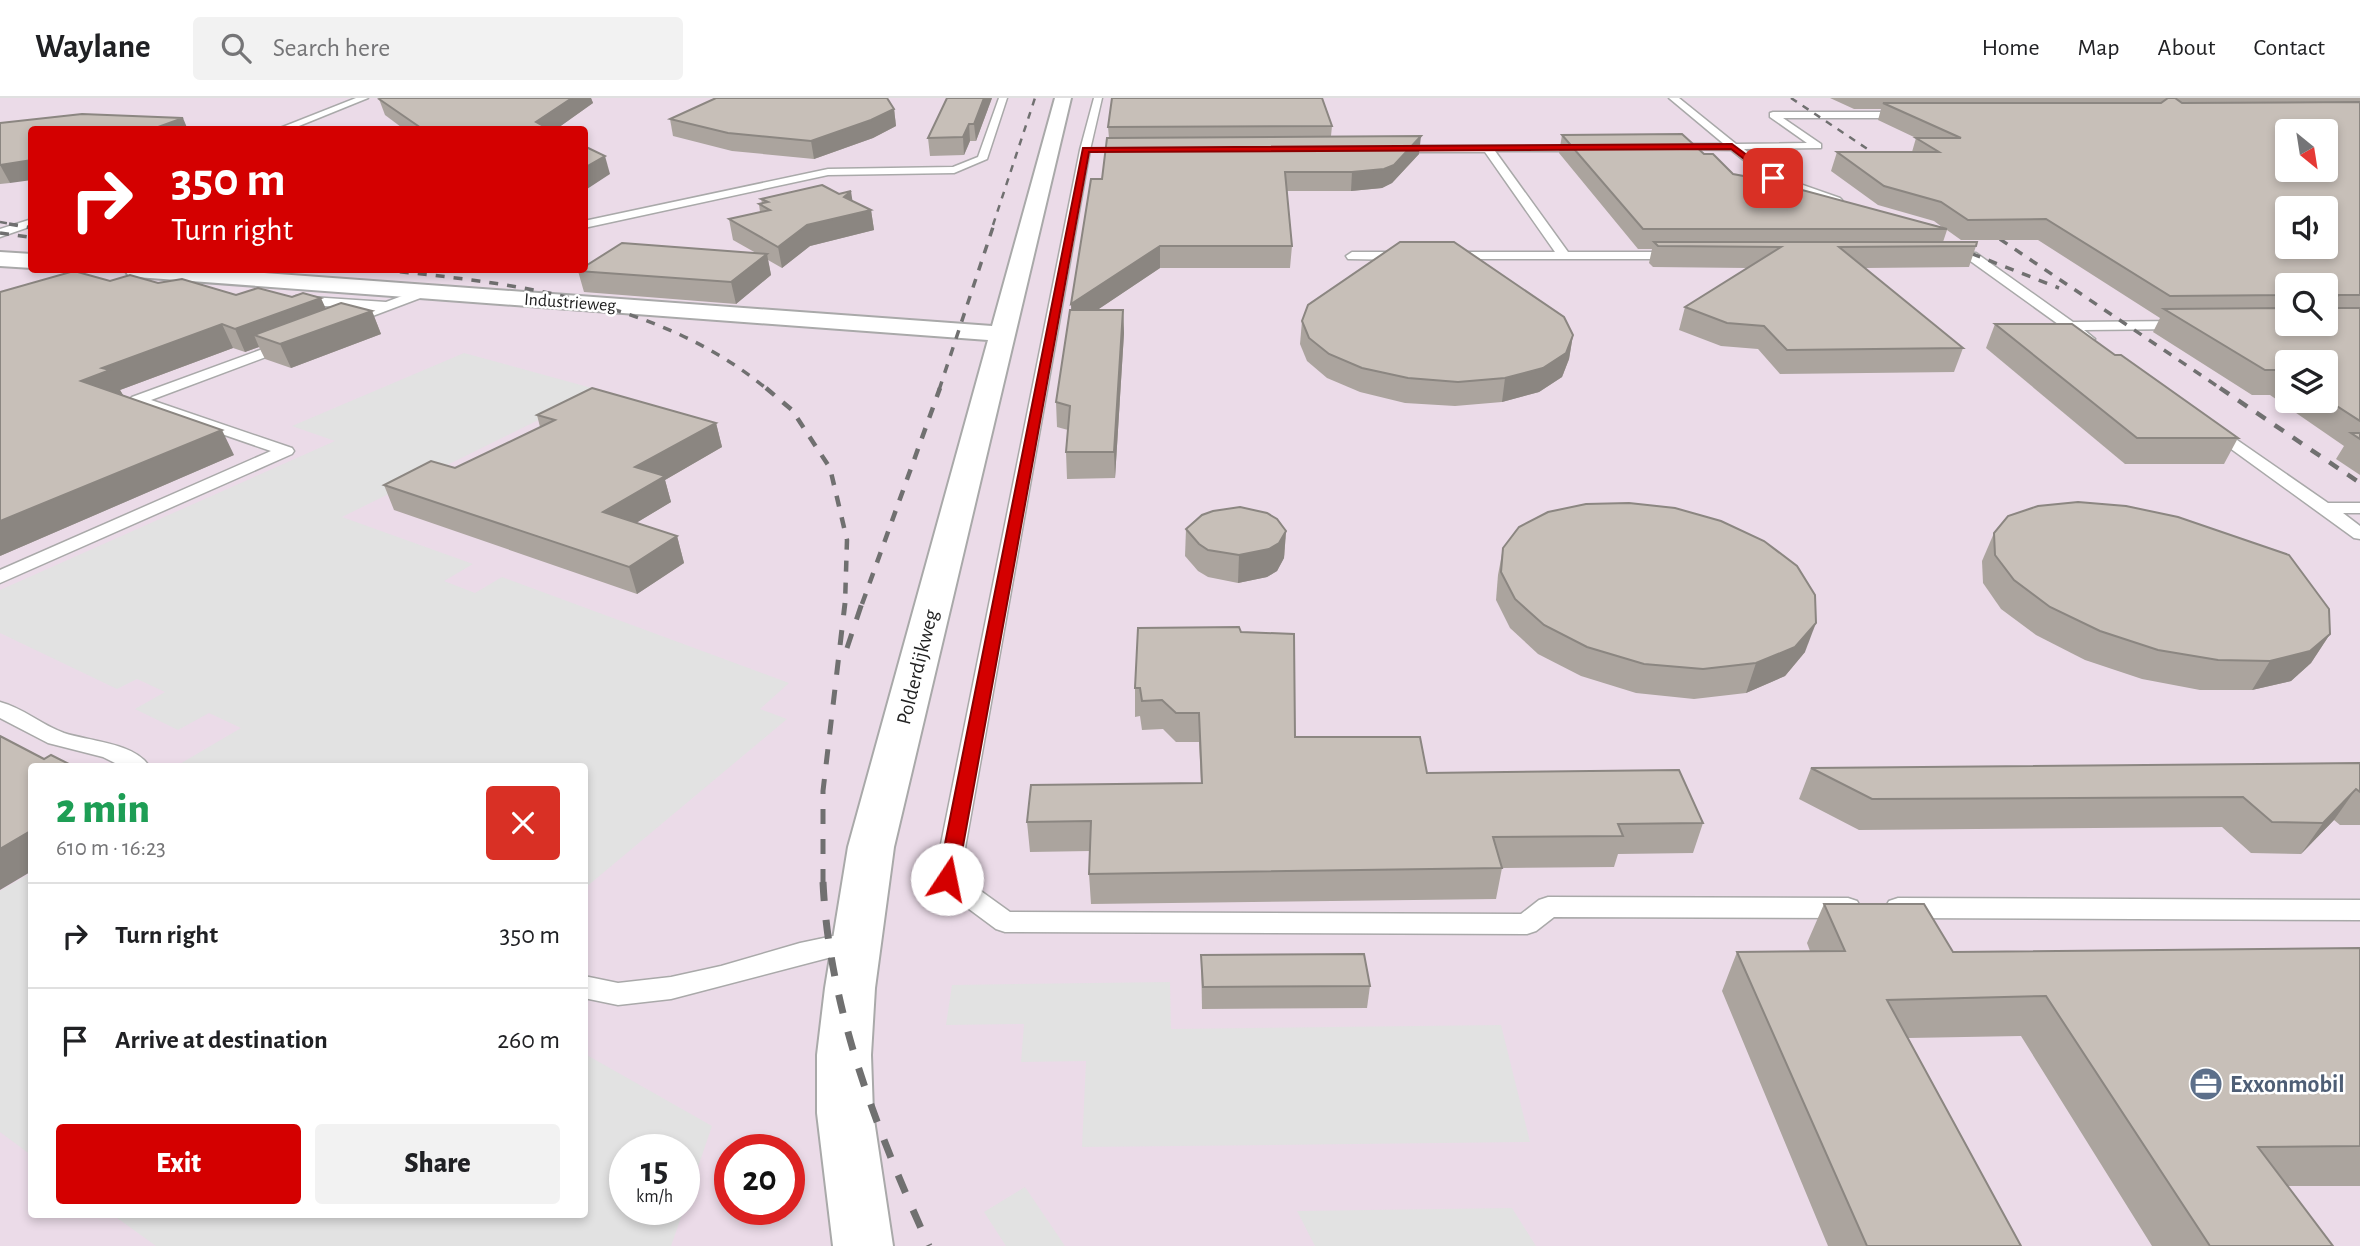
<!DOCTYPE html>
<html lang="en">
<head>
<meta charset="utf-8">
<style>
  body { margin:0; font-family:"Alegreya Sans",sans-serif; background:#f2f2f2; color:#202124; height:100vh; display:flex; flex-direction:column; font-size:26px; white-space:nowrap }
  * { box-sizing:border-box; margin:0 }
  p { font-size:23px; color:#757577 }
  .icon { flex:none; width:38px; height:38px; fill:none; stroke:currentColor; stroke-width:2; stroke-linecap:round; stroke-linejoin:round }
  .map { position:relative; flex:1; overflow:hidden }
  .drawer { position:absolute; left:28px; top:665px; width:560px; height:455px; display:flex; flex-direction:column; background:#fff; border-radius:7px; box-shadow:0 4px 10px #0003 }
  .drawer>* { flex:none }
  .guide { position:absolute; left:28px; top:28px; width:560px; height:147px; border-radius:7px; box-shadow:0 4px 10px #0003; background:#d40000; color:#fff; overflow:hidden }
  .needle { width:46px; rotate:150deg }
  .fabs { position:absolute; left:2275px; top:21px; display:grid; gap:14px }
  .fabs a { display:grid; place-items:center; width:63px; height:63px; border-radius:7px; background:#fff; box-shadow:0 4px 10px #0003; font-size:35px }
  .speed { position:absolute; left:609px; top:1036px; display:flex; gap:14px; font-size:35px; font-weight:700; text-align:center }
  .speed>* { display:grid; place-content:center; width:91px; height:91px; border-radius:50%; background:#fff; box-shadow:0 4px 10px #0003; line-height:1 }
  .speed small { font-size:18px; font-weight:400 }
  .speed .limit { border:10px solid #d22; background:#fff; color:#111 }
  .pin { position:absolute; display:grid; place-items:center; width:60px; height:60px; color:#fff; margin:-30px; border-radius:14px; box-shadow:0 4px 10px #0006 }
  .me { position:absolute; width:77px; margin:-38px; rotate:11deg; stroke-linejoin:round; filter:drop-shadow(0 0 5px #0008) }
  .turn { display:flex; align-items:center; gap:24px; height:147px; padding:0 28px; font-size:32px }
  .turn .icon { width:91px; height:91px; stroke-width:2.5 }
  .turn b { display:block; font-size:49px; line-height:60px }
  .round { display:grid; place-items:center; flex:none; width:74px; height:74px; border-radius:7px; background:#f2f2f2 }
  .head { display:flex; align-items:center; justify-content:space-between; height:119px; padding:0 28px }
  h1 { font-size:42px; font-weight:800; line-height:52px; color:#1e9e55 }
  .button { display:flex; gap:14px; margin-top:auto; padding:14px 28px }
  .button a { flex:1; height:80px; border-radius:7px; background:#d40000; color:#fff; font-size:28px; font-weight:800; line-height:80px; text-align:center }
  .button a+a { background:#f2f2f2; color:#202124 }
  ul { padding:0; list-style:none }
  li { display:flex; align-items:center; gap:21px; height:105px; padding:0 28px; border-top:2px solid #e0e0e0 }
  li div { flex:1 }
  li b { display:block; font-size:26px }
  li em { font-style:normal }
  header { display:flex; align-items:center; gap:42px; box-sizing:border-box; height:98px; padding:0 35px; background:#fff; border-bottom:2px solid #e0e0e0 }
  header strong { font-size:33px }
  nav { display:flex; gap:38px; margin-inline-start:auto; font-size:24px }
  .search { width:490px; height:63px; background:#f2f2f2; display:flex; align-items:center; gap:18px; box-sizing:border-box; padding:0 24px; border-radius:7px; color:#757577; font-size:26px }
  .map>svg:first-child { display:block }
  .industrial { fill:#ebdbe8; fill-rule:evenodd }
  .parking { fill:#e2e2e2 }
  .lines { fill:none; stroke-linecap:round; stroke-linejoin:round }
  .lane-casing { stroke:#a9a9a9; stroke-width:3 }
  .street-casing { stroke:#a9a9a9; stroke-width:4 }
  .lane { fill:#fff; fill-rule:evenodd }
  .street { fill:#fff; fill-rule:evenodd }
  .rail-far4 { stroke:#707070; stroke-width:2.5; stroke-dasharray:7 7; stroke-linecap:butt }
  .rail-far3 { stroke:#707070; stroke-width:3.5; stroke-dasharray:9 9; stroke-linecap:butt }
  .rail-far2 { stroke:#707070; stroke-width:4.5; stroke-dasharray:11 11; stroke-linecap:butt }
  .rail-far1 { stroke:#707070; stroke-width:5; stroke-dasharray:15 15; stroke-linecap:butt }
  .rail { stroke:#707070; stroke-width:7; stroke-dasharray:19 19; stroke-linecap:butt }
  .wall { fill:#aba49e; fill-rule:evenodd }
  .shaded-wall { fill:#8b8681 }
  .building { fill:#c7bfb8; stroke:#8b8681; stroke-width:2; fill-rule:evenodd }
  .route { fill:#d40000; stroke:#8a0000; stroke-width:2 }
  .labels { text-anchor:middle; stroke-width:5; stroke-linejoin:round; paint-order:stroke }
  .far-street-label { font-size:18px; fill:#222; stroke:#fff }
  .street-label { font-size:21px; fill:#222; stroke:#fff }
  .near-service-label { font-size:24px; font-weight:bold; fill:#4e5e75; stroke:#fff; text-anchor:start }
</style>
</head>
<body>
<header>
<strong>Waylane</strong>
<div class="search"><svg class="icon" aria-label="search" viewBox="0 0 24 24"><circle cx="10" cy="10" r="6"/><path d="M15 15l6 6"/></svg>Search here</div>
<nav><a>Home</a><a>Map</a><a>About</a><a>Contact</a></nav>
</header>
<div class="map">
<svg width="2360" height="1148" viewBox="0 0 2360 1148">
  <rect width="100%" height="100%" fill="#f2efe9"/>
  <path class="industrial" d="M0,0h2360v1148h-2360zM32,32h552v140h-552zM2287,33h39v39h-39zM2287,110h39v39h-39zM2287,187h39v39h-39zM2287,264h39v39h-39zM32,668h552v448h-552zM625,1052h59v59h-59zM730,1052h59v59h-59z"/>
  <g class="parking">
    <path d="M464,255l135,37 -257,127 131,47 -29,17 31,12 27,-16 287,106 -29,26 27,10 -202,169 -1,-122h-404l-2,-1 63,-37 -32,-15 -31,17 -43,-21 30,-17 -28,-13 -20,10 -117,-56v-43l335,-149 -43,-15z"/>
    <path d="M31,775v282l-31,-23v-241z"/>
    <path d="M1170,884l1,47 330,-4 29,117 -448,5 4,-86 -65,1 3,-38 -78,1 6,-40z"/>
    <path d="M585,956l127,72 -28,82v-58h-59v59h59l-13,37h-515l-43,-31 471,-1z"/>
    <path d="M1025,1089l40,59h-59l-22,-34z"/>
    <path d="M1512,1110l24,38h-221l-18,-35z"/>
  </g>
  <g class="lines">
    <defs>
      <g id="lane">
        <path d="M356,0h12l-79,32h-14z"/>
        <path d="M999,0h8l-20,61 -33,14 -126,2 -244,53v-7l244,-52 125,-2 25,-10z"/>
        <path d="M1094,0h8l-12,52 -130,726 50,36 511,2 18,-14 9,-3 300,1 9,3 4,7 -4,7 -9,3 -294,-1 -18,14 -9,3 -522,-2 -9,-3 -58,-43 -4,-7 146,-729z"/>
        <path d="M1669,0h10l57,46 71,-1 -37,-26v-4l3,-1h135l5,3 -5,3h-125l38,26v4l-77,1 33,27 63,22 2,2 -6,3 -67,-23 -38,-30 -65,-1v-4l3,-1h55z"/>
        <path d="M1591,48l1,2 -5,3h-92l73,101h110l6,4 -2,3h-239l-2,-3 6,-4h108l-70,-100h-93l-5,-3 5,-3z"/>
        <path d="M32,121v7l-32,11v-8z"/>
        <path d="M1352,154h53l6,4 -6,4 -57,-1 -2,-3z"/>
        <path d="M1944,154l32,1 97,69 110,-1 7,4 -7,4 -99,1 11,9 -2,3h-10l-114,-82 -29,-1 -2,-3z"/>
        <path d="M426,189l5,1v6l-85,32 -7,-4 2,-3 27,-10 -72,-5 -7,-4 7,-4 90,6z"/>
        <path d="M290,241l7,4 -2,3 -144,54 141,48 2,3 -2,3 -292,129v-13l271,-119 -139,-48 -3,-3 3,-3z"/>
        <path d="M2211,324l117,81h32v10h-17l17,13v13l-6,-1 -149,-108 -2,-3z"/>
        <path d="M0,604c23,6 42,23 64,31 24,8 71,10 85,33h-28l-18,-9 -55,-14 -48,-25z"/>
        <path d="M1898,800l462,2v20l-462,-2 -9,-3 -4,-7 4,-7z"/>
        <path d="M857,833l9,3 4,7 -4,7 -195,51 -53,6 -34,-7v-22l34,7 53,-6 50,-11 79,-23z"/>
      </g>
      <g id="street">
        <path d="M1055,0h16l-177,749 -19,141 -4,67 2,58 20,133h-60l-16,-133v-58l8,-67 23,-141 140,-507 -852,-63 -8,-2 -3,-5h98l769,56z"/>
        <path d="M0,154l32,2v14l-32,-2z"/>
      </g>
    </defs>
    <use href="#lane" class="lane-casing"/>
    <use href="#street" class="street-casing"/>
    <use href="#lane" class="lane"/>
    <use href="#street" class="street"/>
    <g class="rail-far4">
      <path d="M1791,0l96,64"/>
      <path d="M0,124l18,3"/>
      <path d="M993,127l42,-127"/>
    </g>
    <g class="rail-far3">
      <path d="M9,126l23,4"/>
      <path d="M1985,131l238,161"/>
      <path d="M0,135l28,4"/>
      <path d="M1955,149l104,41"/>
      <path d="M382,172c134,13 280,31 386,120"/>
      <path d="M939,292l55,-166"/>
    </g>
    <g class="rail-far2">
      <path d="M766,290l26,22 38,58 17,72 -2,64"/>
      <path d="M2220,290l140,95"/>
      <path d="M862,506l78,-216"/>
    </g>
    <g class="rail-far1">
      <path d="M847,550l15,-45"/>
      <path d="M823,786v-93l22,-188"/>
    </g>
    <path class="rail" d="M823,784c6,127 54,249 106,364"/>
  </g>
  <g class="wall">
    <path d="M381,0h210l2,5 -38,27h-150l-20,-15 -6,-16z"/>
    <path d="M992,0l-16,43h-6l-6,14 -34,1 -2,-18z"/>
    <path d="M1830,0h530v377l-24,-16 8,-13 -74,-51h-18l-99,-63 7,-14 -122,-78h-77l-14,-10 -4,12 33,4 -7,21 -104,1 98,80 -9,24 -174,2 -22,-25 -37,-3 -42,-16 6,-23 62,-39 -94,-1 -4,-4 3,-14h-14l-79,-96 3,-18 142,19 29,20 209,53 -8,-6 -56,-16 -47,-34 6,-19h75l4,-14 -38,-18 3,-11h-27zM2287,187h39v39h-39zM2287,264h39v39h-39z"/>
    <path d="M894,11l2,17 -23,12 -59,21 -82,-8 -59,-15 -3,-17z"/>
    <path d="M0,25l10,60 -10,1z"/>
    <path d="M1332,28l-1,10 88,18 -27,29 -10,5 -31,3h-64l5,55 -2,22h-130l-63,42h26l1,23 -9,145 -48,1 -1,-27 2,-22 -11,-3 -1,-25 15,-92 31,-131 7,-41 -1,-11z"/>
    <path d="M761,101l92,2 18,9 3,20 -64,16 -28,22 -14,-8 3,15 -35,29 -152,-12 -6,-21 178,-18 -23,-13 -4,-21 31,-7 -1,-8 3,-1z"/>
    <path d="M110,183l48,2 168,26 46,2 9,23 -90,34 -26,-9 -6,-12 -14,5 -12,-4 -113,42 3,5h-2l113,60 -234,101z"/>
    <path d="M1302,223l271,14 -4,24 -7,18 -23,15 -37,10 -47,4 -50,-3 -45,-11 -33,-14 -20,-17 -7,-17z"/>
    <path d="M1995,226l120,31 123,83 -14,26h-99l-139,-116z"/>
    <path d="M537,317l179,8 6,24 -57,33 6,22 -35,21 41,13 7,27 -47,31 -243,-84 -10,-25 71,-17 85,-41z"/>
    <path d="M1186,431l100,2 -2,27 -7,13 -10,6 -29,6 -30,-6 -10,-6 -13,-15z"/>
    <path d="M1994,435l336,101 -19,29 -20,18 -39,9h-52l-58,-11 -57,-19 -49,-25 -35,-26 -18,-26 -1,-22z"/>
    <path d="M1503,450l302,104 -20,24 -39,17 -52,6 -58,-6 -55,-17 -43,-22 -28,-26 -14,-28 2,-25z"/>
    <path d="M1138,530l157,109 132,36 276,50 -10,30 -75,1 -4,13 -112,1 -6,31 -405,5 -2,-30 1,-23 -60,1 -3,-30 174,-39 -2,-41h-23l-13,-13 -21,1 -2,-14 -5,1v-29z"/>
    <path d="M2360,665v62h-20l-6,-5 -33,34 -50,-1 -29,-26 -363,3 -60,-31 12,-31z"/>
    <path d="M1824,806l129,48 407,-4v238h-73l46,60h-181l-131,-210 -113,2 113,208h-193l-106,-255 15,-39 73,-1 -3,-8z"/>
    <path d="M1201,857l169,31 -3,22 -165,1z"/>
  </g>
  <g class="shaded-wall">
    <path d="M572,0h19l2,5 -38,27h-17l-2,-8z"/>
    <path d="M984,0h8l-16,43 -2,-17z"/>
    <path d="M894,11l2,17 -23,12 -59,21 -3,-18z"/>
    <path d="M183,20l5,12h-38z"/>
    <path d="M969,26l1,17 -6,14 -1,-18z"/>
    <path d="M1421,38l-2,18 -27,29 -10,5 -31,3 1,-19z"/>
    <path d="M605,58l5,18 -26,17v-23z"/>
    <path d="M32,62v20l-22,3 -10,-18z"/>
    <path d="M851,93l3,20 17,-1 3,20 -64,16 -28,22 -4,-21z"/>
    <path d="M1160,148v22l-88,59 -1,-23z"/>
    <path d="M767,156l4,21 -35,29 -5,-22z"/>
    <path d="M321,200l10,22 -77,15 5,12 -14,5 -10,-23z"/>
    <path d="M1123,212l1,23 -9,145 -1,-26z"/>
    <path d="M372,213l9,23 -90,34 -11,-24z"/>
    <path d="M222,226l11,24 -113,42 3,5 -29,10 -13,-24 21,-13z"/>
    <path d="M1573,237l-4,24 -7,18 -23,15 -37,10 3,-24z"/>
    <path d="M716,325l6,24 -57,33 6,22 -60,36 -8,-26 32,-45z"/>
    <path d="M222,332l12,25 -234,101v-35z"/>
    <path d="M1286,433l-2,27 -7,13 -10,6 -29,6 1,-28z"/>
    <path d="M677,438l7,27 -47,31 -8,-27z"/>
    <path d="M1816,525l-11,29 -20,24 -39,17 10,-30z"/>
    <path d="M2330,536l-19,29 -20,18 -39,9 18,-29z"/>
    <path d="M2356,691l-22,31 -33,34 22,-31z"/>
    <path d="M32,732v41l-32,19v-41z"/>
  </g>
  <g class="building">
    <path d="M381,0h191l-36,24 15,8h-127l-45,-31z"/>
    <path d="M716,0h171l7,11 -23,11 -60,21 -83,-8 -58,-14z"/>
    <path d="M947,0h37l-10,26h-5l-6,13 -35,1z"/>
    <path d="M1112,0h210l10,28 -224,1z"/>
    <path d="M2168,0h7l7,5 178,-1v193h-22l-2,4h-10v-14h-39v10l-117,1 -124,-77 -78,1 -27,-18 -57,-16 -47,-34h102l-23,-14h45l-78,-35h278zM2287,33h39v39h-39zM2287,110h39v39h-39z"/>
    <path d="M82,16l101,4 -33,12h-118v30l-32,5v-42z"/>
    <path d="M1682,36l22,20h9l20,20 32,6 182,49h-304l-81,-94z"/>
    <path d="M1421,38l-27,29 -10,4 -32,3h-67l7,74h-132l-89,58 20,-125h11l5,-41z"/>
    <path d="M584,48l21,10 -21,12z"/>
    <path d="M822,87l17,9 12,-3 -7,6 27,13 -64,15 -29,22 -49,-28 41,-9 -11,-6 9,-2 -7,-3z"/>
    <path d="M1400,144h54l110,75 9,18 -7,18 -23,15 -38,10 -47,4 -50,-4 -46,-10 -33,-14 -20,-16 -7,-17 6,-16z"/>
    <path d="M1654,144h323l-1,4 -137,1 124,101 -176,2 -23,-24 -37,-3 -42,-16 96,-60 -123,-1z"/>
    <path d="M622,145l145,11 -36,28 -153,-11 6,-1v-3z"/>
    <path d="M74,173l36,10 20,-6 28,8 24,-4 54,16 22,-7 34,9 11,-4 18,5 -86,31 -13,-5 -120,44 8,2 -29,11 141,49 -222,91v-229z"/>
    <path d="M341,205l31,8 -92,33 -26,-9z"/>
    <path d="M2287,210v16h39v-16h34v113l-34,-22v-37h-39v11l-4,-3h-18l-101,-61z"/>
    <path d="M1070,212h53l-9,142h-48l4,-46 -14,-4z"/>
    <path d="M1995,226h77l43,31h6l117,83h-101z"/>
    <path d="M592,290l124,35 -81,44 30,9 -62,36 74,24 -48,31 -245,-82 47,-24 24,7 100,-48 -18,-5z"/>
    <path d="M2351,335h9v6z"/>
    <path d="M2078,404l48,4 52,11 111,38 40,54 1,25 -20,17 -40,10 -52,-1 -60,-10 -58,-19 -50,-24 -36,-27 -19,-25 -1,-22 14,-17 30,-10z"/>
    <path d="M1629,405l46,5 46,13 43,20 33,25 18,29 1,28 -21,24 -39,16 -53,6 -59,-5 -57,-17 -43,-22 -29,-26 -14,-27 2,-24 16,-21 29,-15 38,-8z"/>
    <path d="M1240,409l27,6 10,6 9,12 -7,12 -10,6 -30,6 -31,-5 -9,-6 -13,-15 16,-14 11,-4z"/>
    <path d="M1239,529l2,5 53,2 1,103h125l7,36 252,-3 24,53 -85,1 5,12 -130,1 9,31 -413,6 2,-53 -64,1 4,-37 171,-2 -3,-70h-23l-14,-13 -20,1 -2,-13h-5l3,-60z"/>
    <path d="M0,638l44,23 7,-4 22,11h-41v64l-32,19z"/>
    <path d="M2360,665v29l-4,-3 -33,34 -51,-1 -29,-25 -371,2 -61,-31z"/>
    <path d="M1824,806h100l29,48 407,-4v198l-102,1 75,99h-123l-164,-250 -159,4 134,246h-154l-130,-294 108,-1z"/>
    <path d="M1364,856l6,32 -167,1 -2,-32z"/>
  </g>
  <path class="route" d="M1732,46l43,32v3h-5l-39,-30 -642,3 -132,727 -3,5h-14l-2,-5 145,-731z"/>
  <defs>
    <symbol id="office-disc" viewBox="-11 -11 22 22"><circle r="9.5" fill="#5c6f8a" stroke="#fff"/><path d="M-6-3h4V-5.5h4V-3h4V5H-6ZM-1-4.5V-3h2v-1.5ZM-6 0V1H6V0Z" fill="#fff"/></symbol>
  </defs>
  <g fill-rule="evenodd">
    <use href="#office-disc" x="2187" y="967" width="38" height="38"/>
  </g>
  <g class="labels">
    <g class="far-street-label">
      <text transform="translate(570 204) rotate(4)" y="6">Industrieweg</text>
    </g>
    <g class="street-label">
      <text transform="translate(917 569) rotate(-76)" y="7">Polderdijkweg</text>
    </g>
    <g class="near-service-label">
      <text x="2230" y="994">Exxonmobil</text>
    </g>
  </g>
</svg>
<div class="fabs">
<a><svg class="needle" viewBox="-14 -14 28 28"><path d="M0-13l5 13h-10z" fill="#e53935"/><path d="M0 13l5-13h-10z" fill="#757577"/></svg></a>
<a><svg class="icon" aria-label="sound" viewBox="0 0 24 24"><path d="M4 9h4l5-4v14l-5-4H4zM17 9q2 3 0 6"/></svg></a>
<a><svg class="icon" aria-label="search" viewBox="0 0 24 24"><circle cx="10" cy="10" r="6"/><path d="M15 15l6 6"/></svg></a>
<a><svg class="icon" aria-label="layers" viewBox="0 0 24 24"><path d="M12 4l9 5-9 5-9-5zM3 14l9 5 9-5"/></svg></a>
</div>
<div class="speed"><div>15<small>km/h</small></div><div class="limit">20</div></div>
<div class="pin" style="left:1773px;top:80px;background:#d93025"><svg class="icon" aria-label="arrive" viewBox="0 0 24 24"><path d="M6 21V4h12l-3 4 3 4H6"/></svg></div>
<svg class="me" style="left:947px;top:781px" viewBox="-20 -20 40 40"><circle r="19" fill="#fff"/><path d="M0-13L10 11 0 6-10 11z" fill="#d40000"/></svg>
<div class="guide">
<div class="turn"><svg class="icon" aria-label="right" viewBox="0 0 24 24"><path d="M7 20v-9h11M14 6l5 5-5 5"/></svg><div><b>350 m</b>Turn right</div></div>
</div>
<section class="drawer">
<div class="head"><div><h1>2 min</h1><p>610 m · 16:23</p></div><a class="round" style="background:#d93025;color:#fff"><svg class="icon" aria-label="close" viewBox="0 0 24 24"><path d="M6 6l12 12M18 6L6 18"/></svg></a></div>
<ul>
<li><svg class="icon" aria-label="right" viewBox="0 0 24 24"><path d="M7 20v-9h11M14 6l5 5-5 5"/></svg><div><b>Turn right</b></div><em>350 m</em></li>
<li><svg class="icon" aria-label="arrive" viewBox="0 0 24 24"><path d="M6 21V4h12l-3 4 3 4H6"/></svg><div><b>Arrive at destination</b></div><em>260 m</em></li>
</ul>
<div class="button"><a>Exit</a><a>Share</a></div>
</section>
</div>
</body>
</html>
